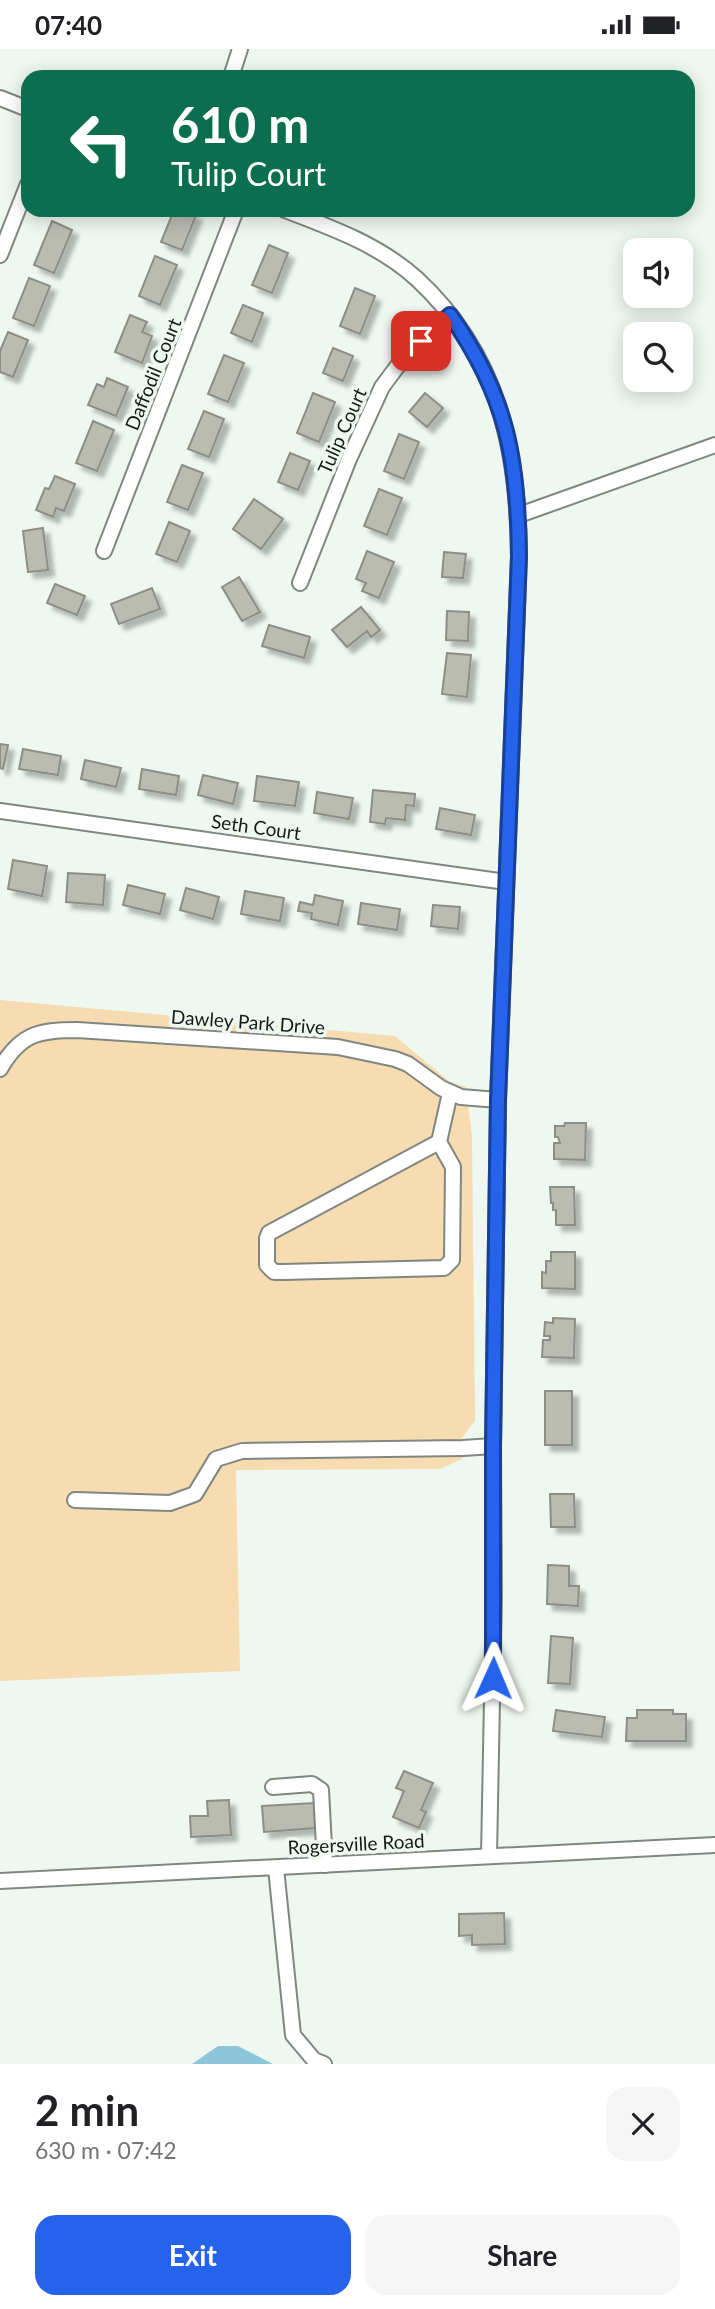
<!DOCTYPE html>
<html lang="en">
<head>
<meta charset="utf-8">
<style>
  body { margin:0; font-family:Lato,sans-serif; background:#f6f6f6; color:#202124; height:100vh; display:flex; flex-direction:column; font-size:26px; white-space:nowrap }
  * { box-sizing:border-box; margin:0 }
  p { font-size:23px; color:#757577 }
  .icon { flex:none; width:38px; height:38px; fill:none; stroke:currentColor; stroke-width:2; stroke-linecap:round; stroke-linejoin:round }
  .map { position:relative; height:2015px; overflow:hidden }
  .drawer { display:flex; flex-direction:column; background:#fff; flex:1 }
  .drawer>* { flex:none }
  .guide { position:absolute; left:21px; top:21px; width:674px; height:147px; border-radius:21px; box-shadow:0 4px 18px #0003; background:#0b6e4f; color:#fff; overflow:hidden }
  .fabs { position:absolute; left:623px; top:189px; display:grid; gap:14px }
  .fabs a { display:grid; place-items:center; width:70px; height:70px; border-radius:14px; background:#fff; box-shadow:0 4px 18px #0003; font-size:35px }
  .pin { position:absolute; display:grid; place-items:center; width:60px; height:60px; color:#fff; margin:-30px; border-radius:14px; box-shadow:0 4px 10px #0006 }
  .me { position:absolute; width:77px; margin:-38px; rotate:1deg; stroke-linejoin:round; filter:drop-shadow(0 0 5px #0008) }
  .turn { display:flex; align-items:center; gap:24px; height:147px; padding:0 35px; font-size:32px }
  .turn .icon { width:91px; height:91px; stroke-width:2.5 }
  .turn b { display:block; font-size:49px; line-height:60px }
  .round { display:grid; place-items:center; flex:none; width:74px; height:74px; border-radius:21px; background:#f6f6f6 }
  .summary { display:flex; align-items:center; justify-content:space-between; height:119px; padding:0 35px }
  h1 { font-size:42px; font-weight:700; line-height:52px }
  .action { display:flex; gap:14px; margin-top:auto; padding:14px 35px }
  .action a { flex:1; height:80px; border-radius:21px; background:#2563eb; color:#fff; font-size:28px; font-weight:700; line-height:80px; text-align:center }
  .action a+a { background:#f6f6f6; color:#202124 }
  .status { display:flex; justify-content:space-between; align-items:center; height:49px; padding:0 35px; background:#fff; direction:ltr }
  .status svg { height:19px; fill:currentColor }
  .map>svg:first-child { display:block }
  .green { fill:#f7dcb1 }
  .water { fill:#8dc6d8 }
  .building { fill:#babcb2; stroke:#8d8e85; stroke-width:2; filter:url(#shadow) }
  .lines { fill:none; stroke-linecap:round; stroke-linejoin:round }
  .minor-casing { stroke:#7f8780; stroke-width:18 }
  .minor { stroke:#fff; stroke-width:14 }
  .route-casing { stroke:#184099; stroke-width:18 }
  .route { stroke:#2563eb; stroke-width:12 }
  .labels { text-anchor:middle; stroke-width:7; stroke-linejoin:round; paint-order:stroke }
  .street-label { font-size:19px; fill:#171b18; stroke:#eff8f0 }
</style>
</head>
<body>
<div class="status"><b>07:40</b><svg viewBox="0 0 49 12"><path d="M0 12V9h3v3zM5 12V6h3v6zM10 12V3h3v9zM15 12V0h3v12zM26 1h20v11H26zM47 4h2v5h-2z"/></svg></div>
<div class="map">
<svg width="715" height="2015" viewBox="0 0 715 2015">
  <defs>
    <filter id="shadow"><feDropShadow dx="6" dy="6" stdDeviation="2" flood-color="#0004"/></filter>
  </defs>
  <rect width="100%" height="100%" fill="#eff8f0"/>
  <path class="green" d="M0,951l395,36 55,46 16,5 6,49 3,285 -13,17v21l-22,10 -204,1 4,201 -240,10z"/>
  <path class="water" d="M218,1997h20l35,18h-81z"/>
  <g class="building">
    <path d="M174,161h11l11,5 -14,35 -21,-8z"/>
    <path d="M52,172l20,9 -18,43 -20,-8z"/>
    <path d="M269,196l19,8 -16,40 -20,-8z"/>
    <path d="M155,207l22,9 -17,40 -21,-9z"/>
    <path d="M29,229l21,8 -16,40 -21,-8z"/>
    <path d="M355,239l20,8 -15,38 -20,-8z"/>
    <path d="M243,256l20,8 -11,29 -21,-9z"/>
    <path d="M130,266l17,7 -5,10 10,4 -10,27 -27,-11z"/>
    <path d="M8,283l20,8 -15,37 -13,-5v-21z"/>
    <path d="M333,299l20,8 -10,25 -20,-8z"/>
    <path d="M224,306l20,8 -16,39 -20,-8z"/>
    <path d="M107,329l21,9 -12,29 -28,-11 9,-21 7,3z"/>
    <path d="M313,344l22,9 -16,40 -22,-9z"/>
    <path d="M425,344l18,15 -16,19 -18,-15z"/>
    <path d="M204,362l20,8 -15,38 -21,-8z"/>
    <path d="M93,372l21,9 -17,41 -21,-8z"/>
    <path d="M399,385l20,8 -15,37 -20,-8z"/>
    <path d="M290,404l20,8 -12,29 -20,-8z"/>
    <path d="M182,416l21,8 -15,37 -21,-8z"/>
    <path d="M55,427l20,8 -11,27 -8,-3 -3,9 -17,-7 9,-22 4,1z"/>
    <path d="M379,440l23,9 -15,37 -23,-9z"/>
    <path d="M254,450l29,20 -22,30 -28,-20z"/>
    <path d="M169,473l21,9 -13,31 -21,-8z"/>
    <path d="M43,479l5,42 -20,2 -5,-41z"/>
    <path d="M367,502l27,11 -15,36 -17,-7 4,-8 -10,-4z"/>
    <path d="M444,503l22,2 -3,24 -21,-1z"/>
    <path d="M239,528l21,35 -18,9 -20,-34z"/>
    <path d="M55,535l30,12 -8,19 -30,-12z"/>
    <path d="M152,539l8,21 -41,15 -8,-20z"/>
    <path d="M361,558l19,23 -9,7 -4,-6 -20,16 -15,-17z"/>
    <path d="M447,562l22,1 -1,29 -22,-1z"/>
    <path d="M269,576l41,12 -6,21 -42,-12z"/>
    <path d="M447,604l24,2 -4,42 -25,-3z"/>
    <path d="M0,695l8,1 -5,24 -3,-1z"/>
    <path d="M23,700l38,7 -3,19 -39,-6z"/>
    <path d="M85,711l36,8 -5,19 -35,-8z"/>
    <path d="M142,720l37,7 -3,19 -37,-6z"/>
    <path d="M203,726l35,8 -5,21 -35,-9z"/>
    <path d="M257,727l42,6 -4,24 -41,-5z"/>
    <path d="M373,741l42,4 -1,12 -8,-1 -1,15 -19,-2 -1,6 -15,-2z"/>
    <path d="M317,743l36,6 -4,21 -35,-6z"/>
    <path d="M440,759l35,7 -4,20 -35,-6z"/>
    <path d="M13,811l34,6 -5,30 -34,-7z"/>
    <path d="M68,824l37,2 -2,30 -37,-3z"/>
    <path d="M128,836l37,9 -5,20 -37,-9z"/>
    <path d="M186,839l33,9 -6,22 -33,-9z"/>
    <path d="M245,842l39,7 -4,23 -39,-7z"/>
    <path d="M315,846l28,6 -5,24 -27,-6 1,-6 -14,-2 2,-9 13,3z"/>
    <path d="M361,854l39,6 -3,21 -39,-6z"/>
    <path d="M433,856l27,2 -2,22 -27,-3z"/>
    <path d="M565,1074h21l-1,37 -31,-1v-16h6l-2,-6h-3v-11h9z"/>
    <path d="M550,1138h24l1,38h-19v-15h-3v-7h-2z"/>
    <path d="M551,1203h24v37l-33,-1v-16l4,1v-12h5z"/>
    <path d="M553,1269l22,1 -1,39 -32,-1 1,-17h7v-4h-6l1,-14 8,1z"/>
    <rect x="545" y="1342" width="27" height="54"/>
    <path d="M550,1445h24l1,33h-24z"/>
    <path d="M548,1516l21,1v20h10l-1,20 -31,-2z"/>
    <path d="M551,1587l22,2 -3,46 -22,-1z"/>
    <path d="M556,1661l49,7 -3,20 -49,-6z"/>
    <path d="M637,1661h36v4h13v27h-60l1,-23h10z"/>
    <path d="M404,1722l29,12 -12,27 5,2 -7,16 -26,-11 11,-26 -8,-3z"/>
    <path d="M229,1751l2,35 -40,2 -1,-21h18l-1,-15z"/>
    <path d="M314,1754l2,25 -52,4 -2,-26z"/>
    <path d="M504,1864l1,31 -33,1v-10l-13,1v-22z"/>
  </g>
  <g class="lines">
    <defs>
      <g id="minor">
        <path d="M231,28l9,-28"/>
        <path d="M0,49l28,11"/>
        <path d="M285,161c45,17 95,35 132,69 82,76 101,171 102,277l-21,544 -5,346 1,149 -5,261"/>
        <path d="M0,206l28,-71"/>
        <path d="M519,466l196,-70"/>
        <path d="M104,502l132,-341"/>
        <path d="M300,534l49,-124 33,-72 26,-35 42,-37"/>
        <path d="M0,762l506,71"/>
        <path d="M0,1020c20,-35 38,-39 77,-39l261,17 57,12 13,5 33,24 20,9 37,3"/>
        <path d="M439,1093l-170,91 -2,5v27l7,7h9l161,-4 8,-8 1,-93 -14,-25 11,-49"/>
        <path d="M75,1451l95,3 25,-9 21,-35 26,-8 221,-3 30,-2"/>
        <path d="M273,1738l39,-3 9,6 4,75"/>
        <path d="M276,1819l17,167 21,25 10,4"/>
        <path d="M0,1832l715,-36"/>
      </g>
    </defs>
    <use href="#minor" class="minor-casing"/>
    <use href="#minor" class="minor"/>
  </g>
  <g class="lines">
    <defs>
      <path id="route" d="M421,292l29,-26c57,81 68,144 69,241l-21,544 -5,346v232"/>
    </defs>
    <use href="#route" class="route-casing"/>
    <use href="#route" class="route"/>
  </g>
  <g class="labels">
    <g class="street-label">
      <text transform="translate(153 325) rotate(-68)" y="7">Daffodil Court</text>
      <text transform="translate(342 382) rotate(-66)" y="7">Tulip Court</text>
      <text transform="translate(256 778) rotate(8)" y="7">Seth Court</text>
      <text transform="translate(248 973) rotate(4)" y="7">Dawley Park Drive</text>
      <text transform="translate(356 1795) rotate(-3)" y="7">Rogersville Road</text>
    </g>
  </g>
</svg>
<div class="fabs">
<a><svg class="icon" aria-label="sound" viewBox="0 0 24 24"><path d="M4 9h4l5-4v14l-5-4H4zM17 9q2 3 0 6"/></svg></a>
<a><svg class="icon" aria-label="search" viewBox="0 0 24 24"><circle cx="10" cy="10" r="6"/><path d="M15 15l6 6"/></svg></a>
</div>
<div class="pin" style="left:421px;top:292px;background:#d93025"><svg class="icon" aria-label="arrive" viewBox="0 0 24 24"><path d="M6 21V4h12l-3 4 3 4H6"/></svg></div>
<svg class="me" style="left:493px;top:1629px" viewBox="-20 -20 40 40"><path d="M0-17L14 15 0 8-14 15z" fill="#2563eb" stroke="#fff" stroke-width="4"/></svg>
<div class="guide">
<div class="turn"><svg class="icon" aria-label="left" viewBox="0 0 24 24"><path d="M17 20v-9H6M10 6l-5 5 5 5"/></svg><div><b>610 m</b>Tulip Court</div></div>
</div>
</div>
<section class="drawer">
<div class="summary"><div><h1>2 min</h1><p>630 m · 07:42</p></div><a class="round"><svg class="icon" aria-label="close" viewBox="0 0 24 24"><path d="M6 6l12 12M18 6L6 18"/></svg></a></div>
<div class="action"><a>Exit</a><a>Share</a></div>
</section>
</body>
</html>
